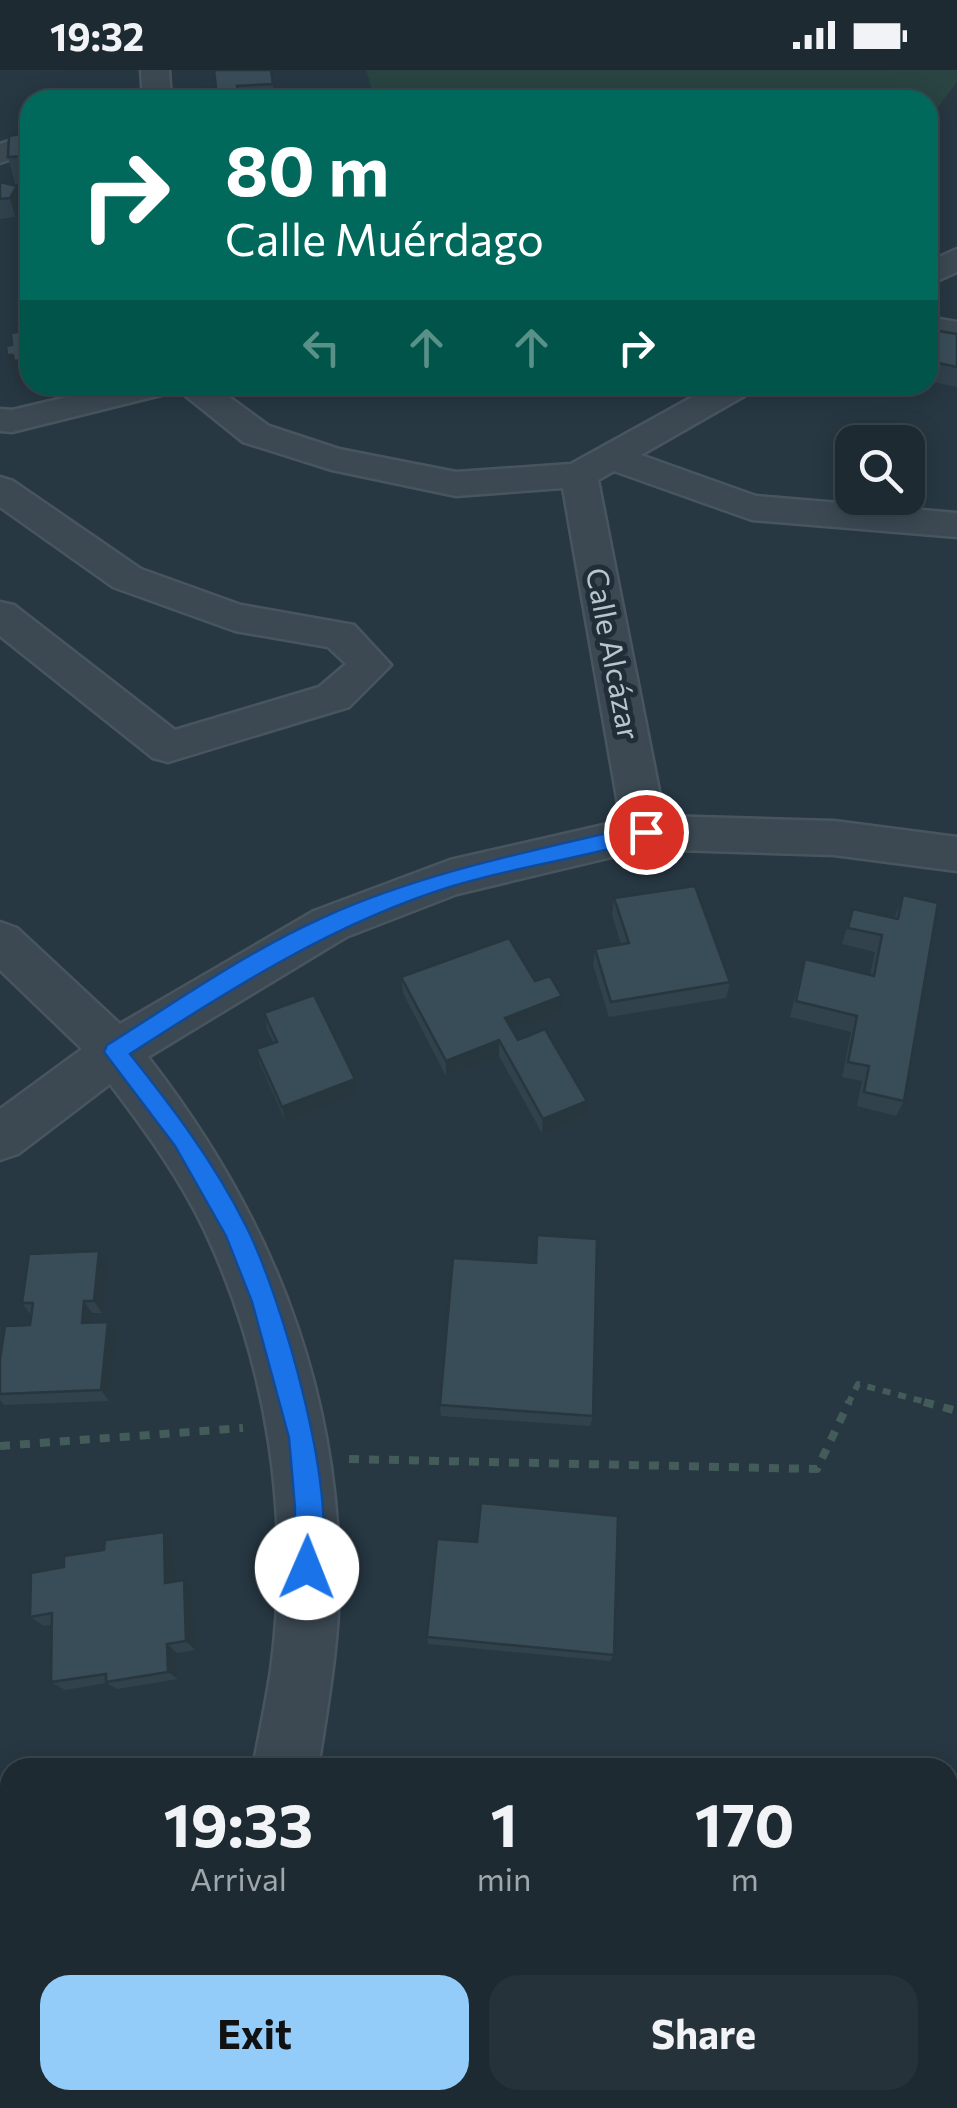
<!DOCTYPE html>
<html lang="en">
<head>
<meta charset="utf-8">
<style>
  body { margin:0; font-family:Commissioner,sans-serif; background:#25323a; color:#f1f3f6; height:100vh; display:flex; flex-direction:column; font-size:38px; white-space:nowrap }
  * { box-sizing:border-box; margin:0 }
  p { font-size:32px; color:#a0a7ac }
  .icon { flex:none; width:55px; height:55px; fill:none; stroke:currentColor; stroke-width:2; stroke-linecap:round; stroke-linejoin:round }
  .map { position:relative; flex:1; overflow:hidden }
  .panel { position:absolute; left:0px; top:1688px; width:958px; height:352px; display:flex; flex-direction:column; background:#1d2a32; border-radius:30px 30px 0 0; box-shadow:0 5px 25px #0003,0 0 0 2px #3b464d }
  .panel>* { flex:none }
  .hud { position:absolute; left:20px; top:20px; width:918px; height:305px; border-radius:30px; box-shadow:0 5px 25px #0003,0 0 0 2px #3b464d; background:#00695c; color:#fff; overflow:hidden }
  .fabs { position:absolute; left:835px; top:355px; display:grid; gap:20px }
  .fabs a { display:grid; place-items:center; width:90px; height:90px; border-radius:20px; background:#1d2a32; box-shadow:0 5px 25px #0003,0 0 0 2px #3b464d; font-size:50px }
  .pin { position:absolute; display:grid; place-items:center; width:85px; height:85px; color:#fff; margin:-42px; border:5px solid #fff; border-radius:50%; box-shadow:0 2px 10px #0007 }
  .me { position:absolute; width:110px; margin:-55px; rotate:1deg; stroke-linejoin:round; filter:drop-shadow(0 0 8px #0008) }
  .turn { display:flex; align-items:center; gap:35px; height:210px; padding:0 40px; font-size:45px }
  .turn .icon { width:130px; height:130px; stroke-width:2.5 }
  .turn b { display:block; font-size:70px; line-height:85px }
  .lanes { display:flex; align-items:center; height:95px; padding:0 40px; background:#0003; justify-content:center; gap:50px; direction:ltr }
  .lanes .off { opacity:.35 }
  .eta { display:flex; justify-content:space-evenly; align-items:center; height:170px; text-align:center }
  .eta b { font-size:60px; font-weight:700; line-height:70px }
  .primary-button { display:flex; gap:20px; margin-top:auto; padding:20px 40px }
  .primary-button a { flex:1; height:115px; border-radius:30px; background:#93ccf8; color:#111; font-size:40px; font-weight:700; line-height:115px; text-align:center }
  .primary-button a+a { background:#25323a; color:#f1f3f6 }
  .status { display:flex; justify-content:space-between; align-items:center; height:70px; padding:0 50px; background:#1d2a32; direction:ltr }
  .status svg { height:28px; fill:currentColor }
  .map>svg:first-child { display:block }
  .green { fill:#294442 }
  .lines { fill:none; stroke-linecap:round; stroke-linejoin:round }
  .minor-casing { stroke:#48555f; stroke-width:5 }
  .path-far1 { stroke:#435c59; stroke-width:6; stroke-dasharray:8 8; stroke-linecap:butt }
  .path { stroke:#435c59; stroke-width:8; stroke-dasharray:10 10; stroke-linecap:butt }
  .minor { fill:#3c4953; fill-rule:evenodd }
  .wall { fill:#31424d }
  .shaded-wall { fill:#28363e }
  .building { fill:#394d59; stroke:#28363e; stroke-width:2.5 }
  .route { fill:#1a73e8; stroke:#114b97; stroke-width:2.5 }
  .labels { text-anchor:middle; stroke-width:10; stroke-linejoin:round; paint-order:stroke }
  .street-label { font-size:30px; fill:#b9c4cc; stroke:#202e38 }
</style>
</head>
<body>
<div class="status"><b>19:32</b><svg viewBox="0 0 49 12"><path d="M0 12V9h3v3zM5 12V6h3v6zM10 12V3h3v9zM15 12V0h3v12zM26 1h20v11H26zM47 4h2v5h-2z"/></svg></div>
<div class="map">
<svg width="957" height="2038" viewBox="0 0 957 2038">
  <rect width="100%" height="100%" fill="#273843"/>
  <path class="green" d="M366,0h591v12l-29,38v-20h-553z"/>
  <g class="lines">
    <defs>
      <g id="minor">
        <path d="M141,0h28l2,30h-28z"/>
        <path d="M30,64v19l-30,10v-19z"/>
        <path d="M957,179v23l-29,13v-23z"/>
        <path d="M928,247l29,5v20l-29,-5z"/>
        <path d="M118,315h95l56,41 70,23 117,23 115,-8 143,-79h42l-5,7 -110,63 115,41 201,17v24l-205,-17 -138,-49 -16,9 66,336 170,5 123,16v34l-123,-16 -189,-6 -188,45 -111,43 -198,120c118,152 189,320 191,515 1,66 -11,131 -21,196h-65c6,-33 13,-65 18,-98 20,-149 -2,-303 -66,-439 -25,-53 -60,-101 -95,-147l-92,70 -18,6v-51l82,-60 -82,-79v-48l17,6 103,96 194,-113 136,-51 171,-39 -58,-333 -107,8 -124,-26 -89,-28 -67,-54 -3,4 -161,40 -12,-1v-22l12,1z"/>
        <path d="M0,407l13,4 128,88 100,36 113,20 37,40 -42,42 -181,55 -15,-4 -153,-122v-34l14,3 161,125 144,-43 27,-23 -18,-17 -93,-16 -122,-44 -113,-80z"/>
        <path d="M145,2030h72l-3,8h-72z"/>
      </g>
    </defs>
    <use href="#minor" class="minor-casing"/>
    <path class="path-far1" d="M848,1334l10,-20 75,20"/>
    <g class="path">
      <path d="M924,1332l33,9"/>
      <path d="M0,1376l243,-18"/>
      <path d="M349,1389l468,10 32,-67"/>
    </g>
    <use href="#minor" class="minor"/>
  </g>
  <g class="wall">
    <path d="M271,0l4,30h-74l15,-12z"/>
    <path d="M30,62v50l-15,2 -7,-27z"/>
    <path d="M0,112l22,23 -7,12 -15,2z"/>
    <path d="M957,264v53l-29,-6v-35l5,1z"/>
    <path d="M855,315h25l-3,7z"/>
    <path d="M903,825l1,206 -8,15 -39,-10 5,-25 -20,-4 9,-45 -61,-15 10,-41 5,-17 65,16 5,-23 -33,-8 11,-35 41,10z"/>
    <path d="M614,828l116,84 -4,16 -117,19 -16,-52 2,-16 26,-5 -9,-29z"/>
    <path d="M401,907l134,4 26,31 -48,19 5,9 67,76 -43,17 -43,-77 -53,20 -43,-83z"/>
    <path d="M264,943l93,81 -71,28 -26,-58 -4,-15 18,-6 -7,-14z"/>
    <path d="M107,1194l-5,49h-10l-1,10 25,11 -7,67 -105,4 -4,-5v-41l30,-34 1,-10 -9,-12z"/>
    <path d="M440,1335l153,11 -3,10 -149,-10z"/>
    <path d="M164,1462l9,11 1,38 10,-1 9,10 2,60 -18,3 1,26 -61,10 -10,-6 -42,7 -14,-8 1,-57 -8,1 -14,-9 34,-50 40,-17z"/>
    <path d="M427,1567l187,18 -4,6 -182,-17z"/>
  </g>
  <g class="shaded-wall">
    <path d="M239,24v6h-38z"/>
    <path d="M17,116l5,19 -7,12 -5,-19z"/>
    <path d="M7,285h6l17,4v26h11l-19,3 -2,-7 -5,1z"/>
    <path d="M562,926l-1,16 -56,22v-16z"/>
    <path d="M499,970v16l-53,20v-15z"/>
    <path d="M355,1009l2,15 -71,28 -4,-15z"/>
    <path d="M587,1031l-2,15 -43,17 1,-14z"/>
    <path d="M99,1181l8,13 -5,49 -8,-12z"/>
    <path d="M84,1231l8,12 -2,22 -8,-12z"/>
    <path d="M108,1252l8,12 -7,67 -8,-11z"/>
    <path d="M164,1462l9,11 2,50 -10,-10z"/>
    <path d="M184,1510l9,10 2,60 -9,-9z"/>
    <path d="M167,1574l10,9 1,26 -10,-7z"/>
  </g>
  <g class="building">
    <path d="M214,0h57l2,14 -36,2 2,8 -38,5 -1,-10 16,-1z"/>
    <path d="M30,62v24l-22,1 1,-21z"/>
    <path d="M0,112l17,4 -7,12 -10,1z"/>
    <path d="M30,253v36l-16,2 -1,-6h-6l-1,-9 6,-1 -1,-12 6,-1 -1,-7z"/>
    <path d="M939,261l18,3v33l-28,-6 2,-5h-3v-10l5,1z"/>
    <path d="M695,816l35,96 -119,20 -16,-53 34,-6 -15,-45z"/>
    <path d="M903,825l35,8 -34,198 -40,-9 5,-26 -21,-4 9,-46 -61,-15 9,-42 69,17 8,-41 -34,-7 5,-19 45,10z"/>
    <path d="M509,868l26,43 15,-5 12,20 -57,22 13,22 27,-11 42,72 -44,18 -44,-79 -53,21 -45,-84z"/>
    <path d="M314,925l41,84 -73,28 -26,-58 21,-7 -13,-29z"/>
    <path d="M537,1165l60,4 -4,177 -153,-11 13,-147 83,5z"/>
    <path d="M99,1181l-5,50h-10l-2,22 26,-1 -7,68 -101,4v-35l5,-33 25,-1 3,-22h-11l7,-49z"/>
    <path d="M481,1433l137,13 -4,139 -187,-18 10,-98 40,3z"/>
    <path d="M164,1462l1,51 19,-3 2,61 -19,3 1,28 -62,10v-8l-55,8 1,-69 -22,4 1,-44 33,-6v-11l40,-6 1,-10z"/>
    <path d="M399,1691l21,7h-23z"/>
    <path d="M0,1735h10v148l-10,-1z"/>
    <path d="M0,1882l10,1v62h-10z"/>
    <path d="M292,2030h197l5,2 -2,6h-203z"/>
  </g>
  <path class="route" d="M646,754l7,3v10c-66,21 -135,29 -200,49 -117,36 -221,102 -323,168 43,54 84,108 115,170 35,67 100,284 72,353l-10,4 -10,-4 -4,-9 2,-60 -6,-70 -37,-136 -26,-66 -51,-90 -71,-94 3,-7c70,-44 141,-94 217,-128 102,-46 213,-67 322,-93z"/>
  <g class="labels">
    <g class="street-label">
      <text transform="translate(612 584) rotate(79)" y="10">Calle Alcázar</text>
    </g>
  </g>
</svg>
<div class="fabs">
<a><svg class="icon" aria-label="search" viewBox="0 0 24 24"><circle cx="10" cy="10" r="6"/><path d="M15 15l6 6"/></svg></a>
</div>
<div class="pin" style="left:646px;top:762px;background:#d93025"><svg class="icon" aria-label="arrive" viewBox="0 0 24 24"><path d="M6 21V4h12l-3 4 3 4H6"/></svg></div>
<svg class="me" style="left:307px;top:1498px" viewBox="-20 -20 40 40"><circle r="19" fill="#fff"/><path d="M0-13L10 11 0 6-10 11z" fill="#1a73e8"/></svg>
<div class="hud">
<div class="turn"><svg class="icon" aria-label="right" viewBox="0 0 24 24"><path d="M7 20v-9h11M14 6l5 5-5 5"/></svg><div><b>80 m</b>Calle Muérdago</div></div>
<div class="lanes"><svg class="icon off" aria-label="left" viewBox="0 0 24 24"><path d="M17 20v-9H6M10 6l-5 5 5 5"/></svg><svg class="icon off" aria-label="ahead" viewBox="0 0 24 24"><path d="M12 20V5M6 11l6-6 6 6"/></svg><svg class="icon off" aria-label="ahead" viewBox="0 0 24 24"><path d="M12 20V5M6 11l6-6 6 6"/></svg><svg class="icon" aria-label="right" viewBox="0 0 24 24"><path d="M7 20v-9h11M14 6l5 5-5 5"/></svg></div>
</div>
<section class="panel">
<div class="eta">
<div><b>19:33</b><p>Arrival</p></div>
<div><b>1</b><p>min</p></div>
<div><b>170</b><p>m</p></div>
</div>
<div class="primary-button"><a>Exit</a><a>Share</a></div>
</section>
</div>
</body>
</html>
